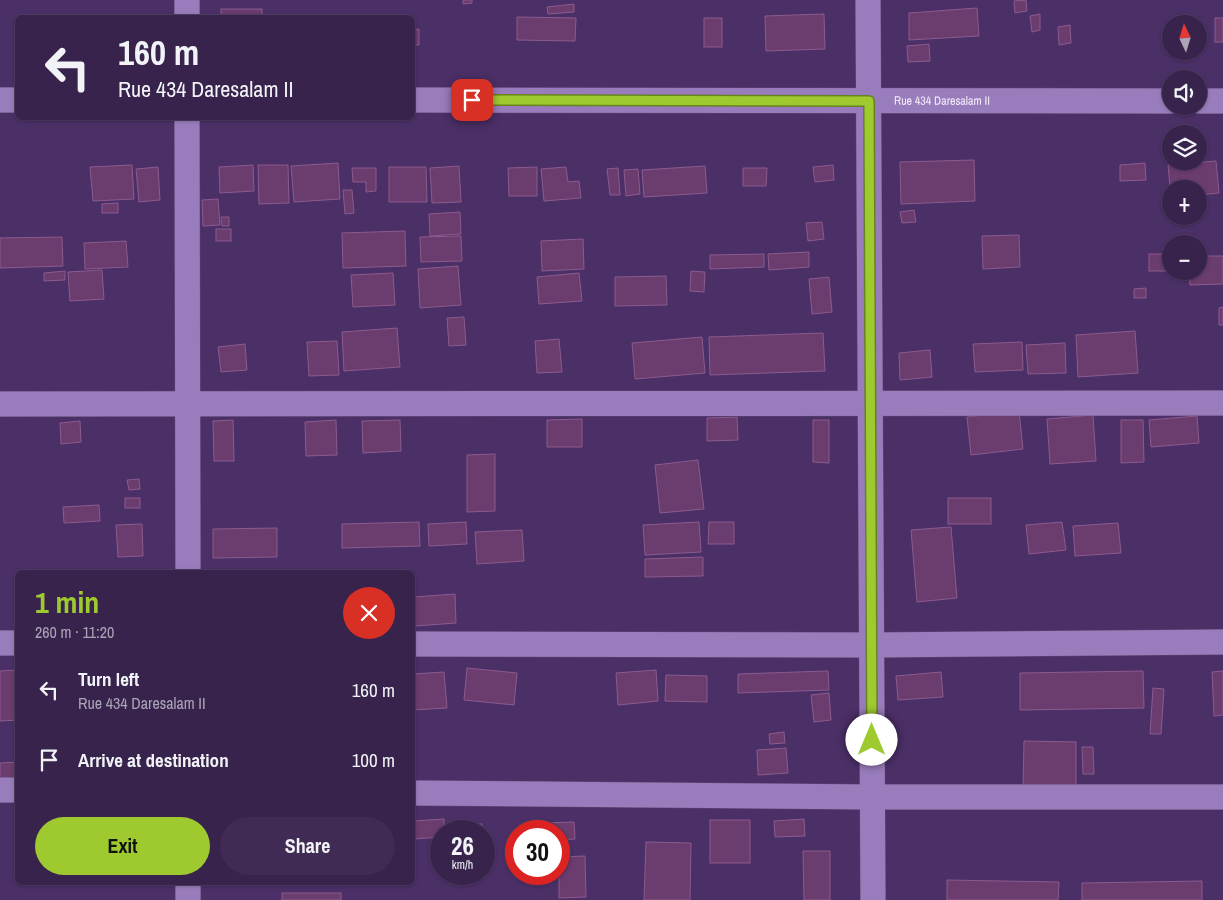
<!DOCTYPE html>
<html lang="en">
<head>
<meta charset="utf-8">
<style>
  body { margin:0; font-family:"Archivo Narrow",sans-serif; background:#3f2b54; color:#f1f3f6; height:100vh; display:flex; flex-direction:column; font-size:19px; white-space:nowrap }
  * { box-sizing:border-box; margin:0 }
  p { font-size:16px; color:#aba4b6 }
  .icon { flex:none; width:28px; height:28px; fill:none; stroke:currentColor; stroke-width:2; stroke-linecap:round; stroke-linejoin:round }
  .map { position:relative; flex:1; overflow:hidden }
  .panel { position:absolute; left:15px; top:570px; width:400px; height:315px; display:flex; flex-direction:column; background:#38234d; border-radius:8px; box-shadow:0 1px 4px #0004,0 0 0 1px #524065 }
  .panel>* { flex:none }
  .hud { position:absolute; left:15px; top:15px; width:400px; height:105px; border-radius:8px; box-shadow:0 1px 4px #0004,0 0 0 1px #524065; background:#38234d; color:#f1f3f6; overflow:hidden }
  .needle { width:32px; rotate:356deg }
  .fabs { position:absolute; left:1162px; top:15px; display:grid; gap:10px }
  .fabs a { display:grid; place-items:center; width:45px; height:45px; border-radius:50%; background:#38234d; box-shadow:0 1px 4px #0004,0 0 0 1px #524065; font-size:25px }
  .speed { position:absolute; left:430px; top:820px; display:flex; gap:10px; font-size:25px; font-weight:700; text-align:center }
  .speed>* { display:grid; place-content:center; width:65px; height:65px; border-radius:50%; background:#38234d; box-shadow:0 1px 4px #0004,0 0 0 1px #524065; line-height:1 }
  .speed small { font-size:12px; font-weight:400 }
  .speed .limit { border:8px solid #d22; background:#fff; color:#111 }
  .pin { position:absolute; display:grid; place-items:center; width:42px; height:42px; color:#fff; margin:-21px; border-radius:10px; box-shadow:0 2px 8px #0006 }
  .me { position:absolute; width:55px; margin:-28px; rotate:0deg; stroke-linejoin:round; filter:drop-shadow(0 0 4px #0008) }
  .turn { display:flex; align-items:center; gap:18px; height:105px; padding:0 20px; font-size:22px }
  .turn .icon { width:65px; height:65px; stroke-width:2.5 }
  .turn b { display:block; font-size:35px; line-height:42px }
  .round { display:grid; place-items:center; flex:none; width:52px; height:52px; border-radius:26px; background:#3f2b54 }
  .head { display:flex; align-items:center; justify-content:space-between; height:85px; padding:0 20px }
  h1 { font-size:30px; font-weight:800; line-height:38px; color:#9eca2f }
  .primary-button { display:flex; gap:10px; margin-top:auto; padding:10px 20px }
  .primary-button a { flex:1; height:58px; border-radius:30px; background:#9eca2f; color:#111; font-size:20px; font-weight:800; line-height:58px; text-align:center }
  .primary-button a+a { background:#3f2b54; color:#f1f3f6 }
  ul { padding:0; list-style:none }
  li { display:flex; align-items:center; gap:15px; height:70px; padding:0 20px }
  li div { flex:1 }
  li b { display:block; font-size:19px }
  li em { font-style:normal }
  .map>svg:first-child { display:block }
  .building { fill:#6b3c6e; stroke:#8c5b8f }
  .lines { fill:none; stroke-linecap:round; stroke-linejoin:round }
  .street-casing { stroke:#604874; stroke-width:26 }
  .street { stroke:#997cbb; stroke-width:25 }
  .route-casing { stroke:#67831f; stroke-width:12 }
  .route { stroke:#9eca2f; stroke-width:9 }
  .labels { text-anchor:middle; stroke-width:5; stroke-linejoin:round; paint-order:stroke }
  .street-label { font-size:12px; fill:#f3edfb; stroke:#4b2f67 }
</style>
</head>
<body>
<div class="map">
<svg width="1223" height="900" viewBox="0 0 1223 900">
  <rect width="100%" height="100%" fill="#4b2f67"/>
  <g class="building">
    <path d="M463,0h9v3l-9,1z"/>
    <path d="M1026,0l1,11 -12,2 -1,-12z"/>
    <path d="M574,4v8l-26,2 -1,-7z"/>
    <path d="M977,8l2,28 -70,4v-27z"/>
    <rect x="221" y="9" width="41" height="9"/>
    <path d="M824,14l1,35 -59,2 -1,-35z"/>
    <path d="M1040,14v16l-8,2 -2,-16z"/>
    <path d="M517,17l59,1 -1,23 -58,-1z"/>
    <rect x="704" y="18" width="18" height="29"/>
    <rect x="1215" y="18" width="8" height="24"/>
    <path d="M1070,25l1,18 -12,2 -1,-18z"/>
    <path d="M419,29v16h-7v-15z"/>
    <path d="M929,44l1,17 -22,1 -1,-16z"/>
    <path d="M974,160l1,41 -74,3 -1,-42z"/>
    <path d="M1216,161l3,32 -20,2v-6h-28v8l-3,-32z"/>
    <path d="M338,163l2,36 -46,3 -3,-36z"/>
    <path d="M1145,163l1,17 -26,1v-16z"/>
    <path d="M132,165l2,34 -41,2 -3,-34z"/>
    <path d="M253,165l1,26 -34,2 -1,-26z"/>
    <path d="M258,165h30l1,38 -30,1z"/>
    <path d="M833,165l1,15 -19,2 -2,-15z"/>
    <path d="M459,166l2,36 -29,1 -2,-35z"/>
    <path d="M705,166l2,27 -63,4 -2,-27z"/>
    <path d="M158,167l2,33 -21,2 -3,-33z"/>
    <path d="M389,167h37l1,35h-38z"/>
    <path d="M537,167v29h-28l-1,-28z"/>
    <path d="M566,167l2,15 11,-1 2,17 -37,3 -3,-32z"/>
    <path d="M352,168h24v23l-10,1v-10h-13z"/>
    <path d="M618,168l2,27h-10l-3,-26z"/>
    <path d="M743,168h24l-1,18h-23z"/>
    <path d="M638,169l2,25 -14,2 -2,-26z"/>
    <path d="M343,190h9l2,23 -9,1z"/>
    <path d="M218,199l2,26 -17,1 -1,-26z"/>
    <path d="M118,203v10h-16v-9z"/>
    <path d="M914,210l2,12 -14,1 -2,-11z"/>
    <path d="M460,212l1,22 -31,2 -1,-22z"/>
    <path d="M221,217h8v9h-7z"/>
    <path d="M822,222l2,17 -16,2 -2,-18z"/>
    <rect x="216" y="229" width="15" height="12"/>
    <path d="M405,231l1,35 -63,2 -1,-35z"/>
    <path d="M1019,235l1,32 -37,2 -1,-33z"/>
    <path d="M461,236l1,25 -41,1 -1,-25z"/>
    <path d="M62,237l1,29 -63,2v-30z"/>
    <path d="M583,239l1,30 -42,2 -1,-30z"/>
    <path d="M126,241l2,26 -43,2 -1,-26z"/>
    <path d="M809,252v15l-40,3 -1,-16z"/>
    <path d="M764,254v13l-54,2v-14z"/>
    <rect x="1149" y="254" width="22" height="17"/>
    <path d="M1199,256h24v28l-33,1 -1,-14h10z"/>
    <path d="M458,266l3,39 -41,3 -2,-39z"/>
    <path d="M102,270l2,29 -34,2 -2,-29z"/>
    <path d="M65,271v9l-21,1v-8z"/>
    <path d="M691,271l14,1 -1,20 -14,-1z"/>
    <path d="M393,273l2,32 -42,2 -2,-32z"/>
    <path d="M579,273l3,28 -43,3 -2,-27z"/>
    <path d="M666,276l1,29 -52,1v-29z"/>
    <path d="M829,277l3,35 -20,2 -3,-35z"/>
    <path d="M1146,288v10h-12v-9z"/>
    <path d="M1223,307v18h-4v-17z"/>
    <path d="M464,317l2,28 -17,1 -2,-28z"/>
    <path d="M397,328l3,39 -56,4 -2,-39z"/>
    <path d="M1135,331l3,42 -60,4 -2,-42z"/>
    <path d="M823,333l2,38 -115,4 -1,-38z"/>
    <path d="M702,337l3,36 -70,6 -3,-36z"/>
    <path d="M559,339l3,33 -25,1 -2,-32z"/>
    <path d="M337,341l2,34 -30,1 -2,-34z"/>
    <path d="M1022,342l1,28 -48,2 -2,-28z"/>
    <path d="M1065,343l1,30 -38,1 -2,-29z"/>
    <path d="M245,344l2,26 -26,2 -3,-25z"/>
    <path d="M930,350l2,27 -32,3 -1,-27z"/>
    <path d="M1019,411l4,38 -52,6 -4,-38z"/>
    <path d="M1093,415l3,46 -46,3 -3,-45z"/>
    <path d="M1197,416l2,27 -48,4 -2,-27z"/>
    <path d="M737,417l1,23 -31,1v-23z"/>
    <path d="M582,419v28h-35v-27z"/>
    <path d="M233,420l1,41h-20l-1,-40z"/>
    <path d="M336,420l1,35 -31,1 -1,-34z"/>
    <path d="M400,420l1,31 -38,2 -1,-32z"/>
    <path d="M813,420h16v43l-16,-1z"/>
    <path d="M1121,420h22l1,42 -23,1z"/>
    <path d="M80,421l1,21 -20,2 -1,-21z"/>
    <path d="M495,454v57l-28,1v-57z"/>
    <path d="M698,460l6,49 -44,4 -5,-48z"/>
    <path d="M139,479l1,10 -11,1 -2,-10z"/>
    <rect x="125" y="498" width="15" height="10"/>
    <rect x="948" y="498" width="43" height="26"/>
    <path d="M99,505l1,16 -36,2 -1,-16z"/>
    <path d="M419,522l1,24 -78,2v-24z"/>
    <path d="M466,522l1,22 -38,2 -1,-22z"/>
    <path d="M699,522l2,30 -56,3 -2,-30z"/>
    <path d="M709,522h25v22h-26z"/>
    <path d="M1062,522l4,28 -37,4 -3,-29z"/>
    <path d="M1118,523l3,30 -46,3 -2,-30z"/>
    <path d="M142,524l1,32 -25,1 -2,-32z"/>
    <path d="M951,527l6,71 -40,4 -6,-72z"/>
    <path d="M277,528v29l-64,1v-29z"/>
    <path d="M522,530l2,31 -47,3 -2,-32z"/>
    <path d="M703,557v19l-58,1v-18z"/>
    <path d="M455,594l1,29 -41,3 -2,-29z"/>
    <path d="M467,668l50,5 -3,32 -50,-5z"/>
    <path d="M18,670v50l-18,1v-50z"/>
    <path d="M656,670l2,31 -40,4 -2,-32z"/>
    <path d="M828,671l1,19 -91,3v-19z"/>
    <path d="M1143,671l1,37 -124,2v-37z"/>
    <path d="M1223,671v44l-9,1 -2,-44z"/>
    <path d="M444,672l3,36 -35,2v-36z"/>
    <path d="M941,672l2,25 -45,3 -2,-24z"/>
    <path d="M666,675l41,1v26l-42,-1z"/>
    <path d="M1153,688l11,1 -3,45h-11z"/>
    <path d="M829,693l2,27 -17,2 -3,-27z"/>
    <path d="M784,732l1,11 -15,1 -1,-10z"/>
    <path d="M1024,741l52,1v48l-53,-1z"/>
    <path d="M1082,747h11l1,27h-11z"/>
    <path d="M786,748l2,25 -30,2 -1,-25z"/>
    <path d="M18,762v19l-18,1v-19z"/>
    <path d="M444,819v12h-3v6l-27,2 -1,-18z"/>
    <path d="M804,819l1,17 -30,1 -1,-16z"/>
    <rect x="710" y="820" width="40" height="43"/>
    <path d="M574,822l1,17 -16,1v-9h-15l-1,-8z"/>
    <rect x="468" y="824" width="14" height="7"/>
    <path d="M646,842l45,1 -1,57h-46z"/>
    <path d="M803,851h27v49h-26z"/>
    <path d="M585,856l1,41 -27,1v-41z"/>
    <path d="M947,880l112,2 -1,18h-111z"/>
    <path d="M1202,881v19h-120v-17z"/>
    <rect x="282" y="893" width="59" height="7"/>
  </g>
  <g class="lines">
    <defs>
      <g id="street">
        <path d="M187,0v18"/>
        <path d="M868,0l5,900"/>
        <path d="M0,100h18"/>
        <path id="s1" d="M412,100l759,1"/>
        <path d="M1199,101h24"/>
        <path d="M187,118l1,454"/>
        <path d="M0,404l1223,-1"/>
        <path d="M0,643h18"/>
        <path d="M412,644l459,1 352,-3"/>
        <path d="M0,790h18"/>
        <path d="M412,793l460,4h351"/>
        <path d="M188,882v18"/>
      </g>
    </defs>
    <use href="#street" class="street-casing"/>
    <use href="#street" class="street"/>
  </g>
  <g class="lines">
    <defs>
      <path id="route" d="M472,100l397,1 3,639"/>
    </defs>
    <use href="#route" class="route-casing"/>
    <use href="#route" class="route"/>
  </g>
  <g class="labels">
    <g class="street-label">
      <text dy="4" stroke="none"><textPath href="#s1" startOffset="530">Rue 434 Daresalam II</textPath></text>
    </g>
  </g>
</svg>
<div class="fabs">
<a><svg class="needle" viewBox="-14 -14 28 28"><path d="M0-13l5 13h-10z" fill="#e53935"/><path d="M0 13l5-13h-10z" fill="#aba4b6"/></svg></a>
<a><svg class="icon" aria-label="sound" viewBox="0 0 24 24"><path d="M4 9h4l5-4v14l-5-4H4zM17 9q2 3 0 6"/></svg></a>
<a><svg class="icon" aria-label="layers" viewBox="0 0 24 24"><path d="M12 4l9 5-9 5-9-5zM3 14l9 5 9-5"/></svg></a>
<a>+</a>
<a>−</a>
</div>
<div class="speed"><div>26<small>km/h</small></div><div class="limit">30</div></div>
<div class="pin" style="left:472px;top:100px;background:#d93025"><svg class="icon" aria-label="arrive" viewBox="0 0 24 24"><path d="M6 21V4h12l-3 4 3 4H6"/></svg></div>
<svg class="me" style="left:872px;top:740px" viewBox="-20 -20 40 40"><circle r="19" fill="#fff"/><path d="M0-13L10 11 0 6-10 11z" fill="#9eca2f"/></svg>
<div class="hud">
<div class="turn"><svg class="icon" aria-label="left" viewBox="0 0 24 24"><path d="M17 20v-9H6M10 6l-5 5 5 5"/></svg><div><b>160 m</b>Rue 434 Daresalam II</div></div>
</div>
<section class="panel">
<div class="head"><div><h1>1 min</h1><p>260 m · 11:20</p></div><a class="round" style="background:#d93025;color:#fff"><svg class="icon" aria-label="close" viewBox="0 0 24 24"><path d="M6 6l12 12M18 6L6 18"/></svg></a></div>
<ul>
<li><svg class="icon" aria-label="left" viewBox="0 0 24 24"><path d="M17 20v-9H6M10 6l-5 5 5 5"/></svg><div><b>Turn left</b><p>Rue 434 Daresalam II</p></div><em>160 m</em></li>
<li><svg class="icon" aria-label="arrive" viewBox="0 0 24 24"><path d="M6 21V4h12l-3 4 3 4H6"/></svg><div><b>Arrive at destination</b></div><em>100 m</em></li>
</ul>
<div class="primary-button"><a>Exit</a><a>Share</a></div>
</section>
</div>
</body>
</html>
